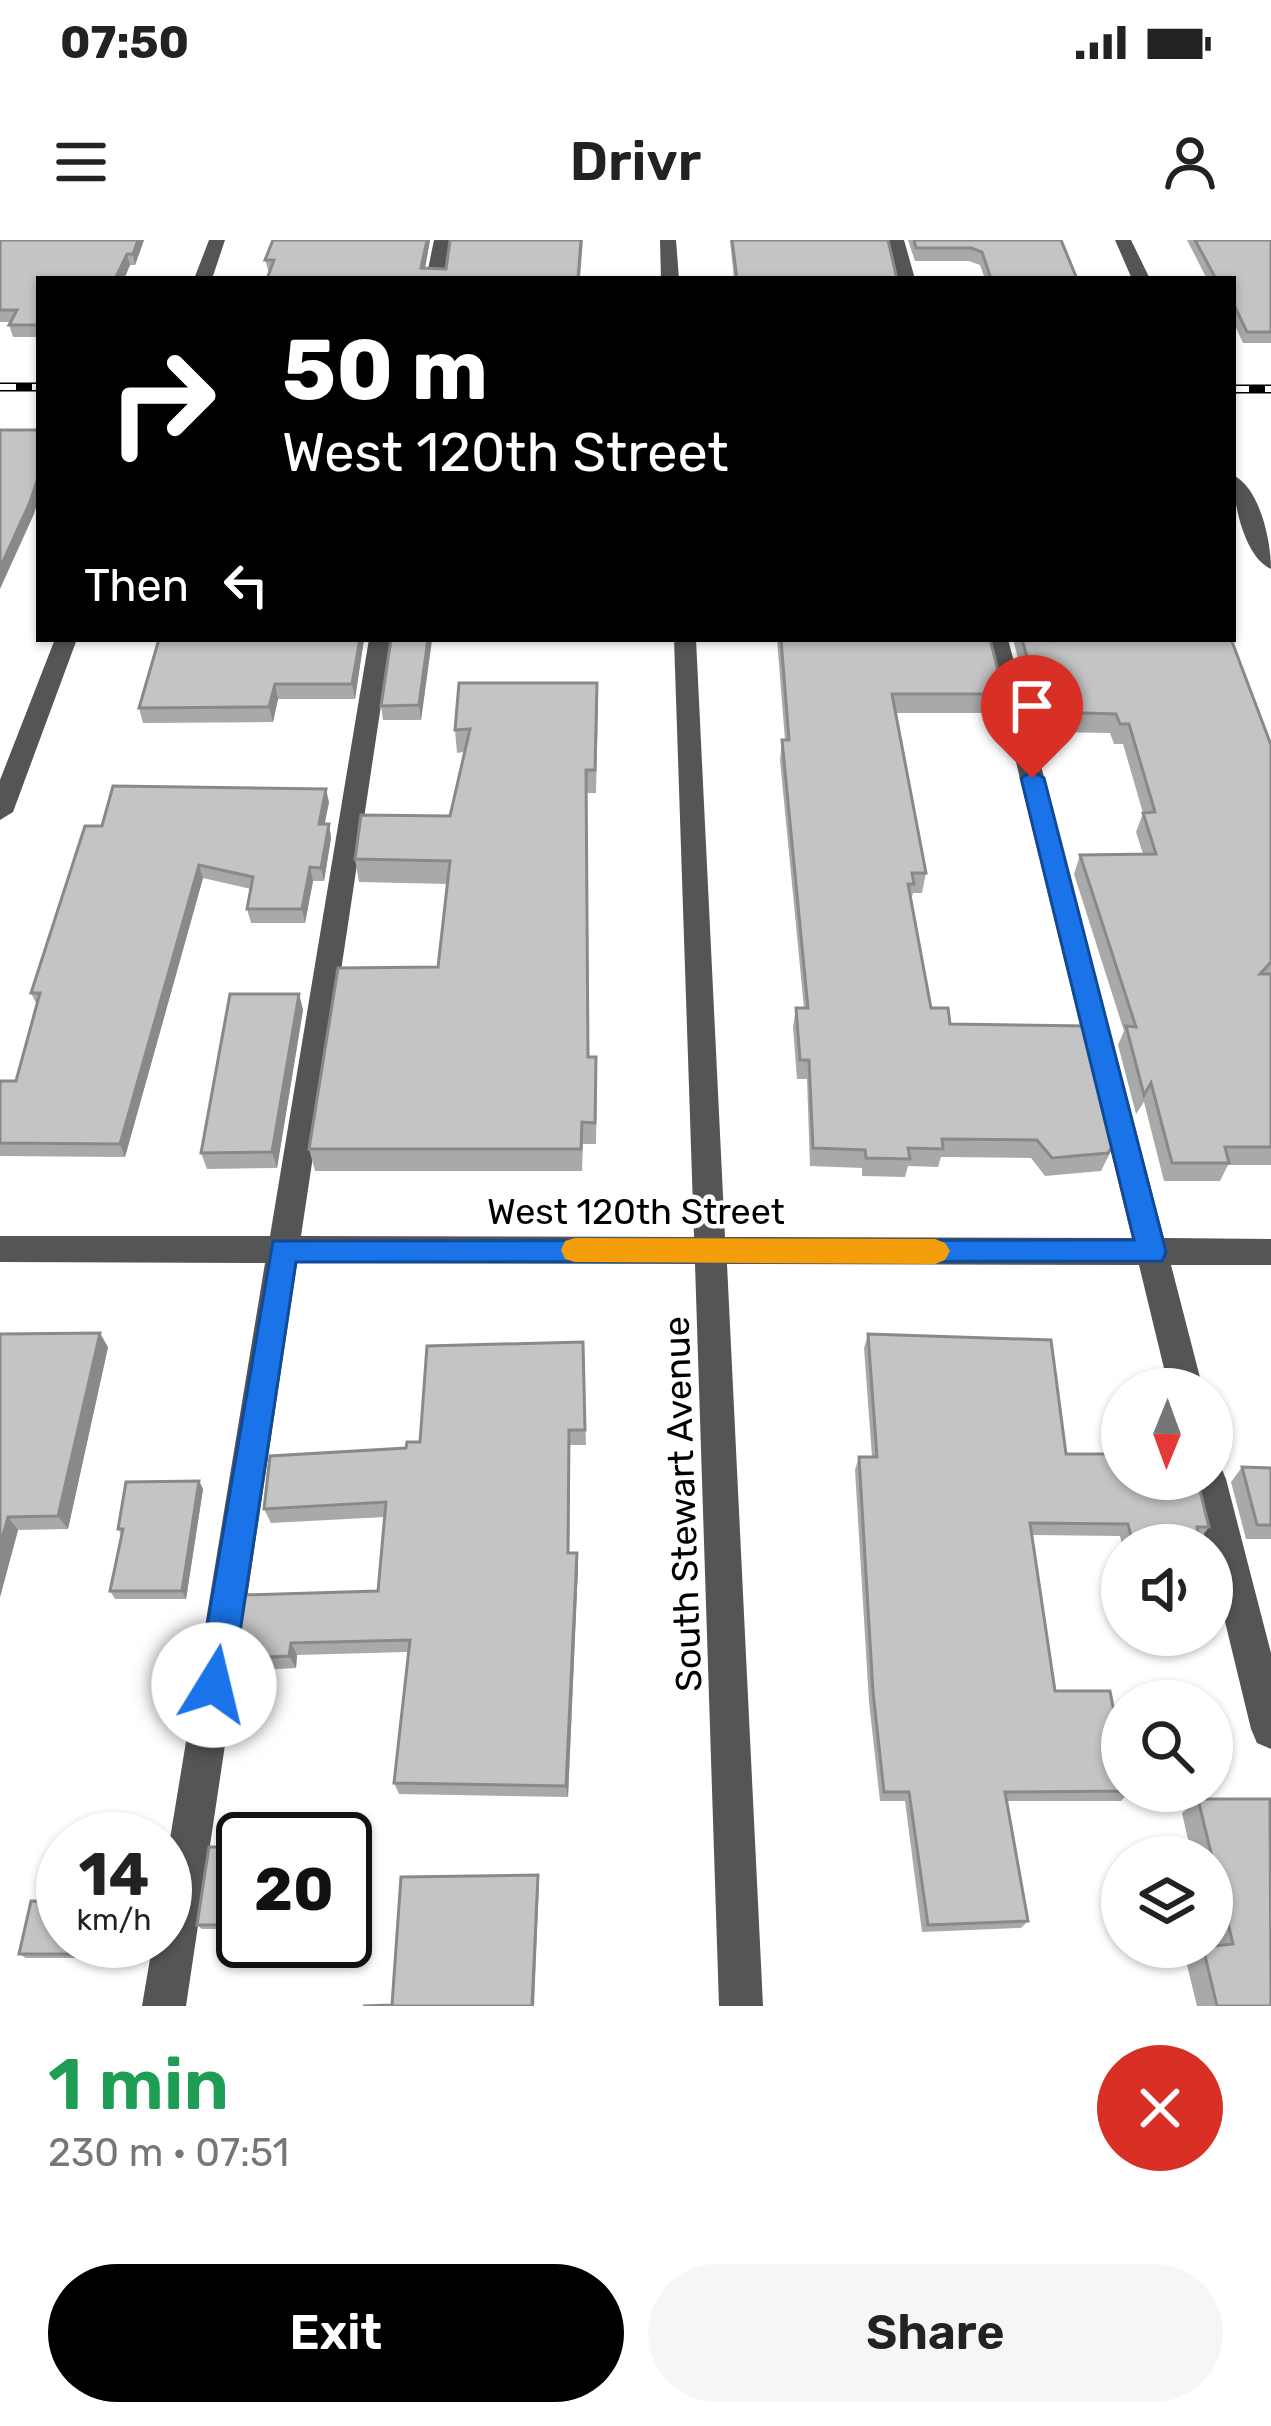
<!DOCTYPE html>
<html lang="en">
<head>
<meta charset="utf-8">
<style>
  body { margin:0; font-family:Rubik,sans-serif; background:#f6f6f6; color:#222; height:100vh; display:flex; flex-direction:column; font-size:45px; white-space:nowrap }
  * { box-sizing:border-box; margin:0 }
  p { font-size:39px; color:#767676 }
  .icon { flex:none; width:66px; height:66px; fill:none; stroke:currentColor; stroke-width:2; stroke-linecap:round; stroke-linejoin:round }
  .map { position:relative; height:1766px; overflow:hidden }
  .side { display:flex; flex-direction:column; background:#fff; flex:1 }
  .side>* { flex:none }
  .banner { position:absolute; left:36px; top:36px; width:1200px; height:366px; border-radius:0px; box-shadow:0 3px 9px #0004; background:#000; color:#fff; overflow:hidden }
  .needle { width:78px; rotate:181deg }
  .tools { position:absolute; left:1101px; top:1128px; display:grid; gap:24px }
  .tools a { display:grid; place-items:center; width:132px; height:132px; border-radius:50%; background:#fff; box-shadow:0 3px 9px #0004; font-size:60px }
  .speed { position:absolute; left:36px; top:1572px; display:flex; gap:24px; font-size:60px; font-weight:700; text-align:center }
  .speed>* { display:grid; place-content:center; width:156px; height:156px; border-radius:50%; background:#fff; box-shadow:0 3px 9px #0004; line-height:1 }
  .speed small { font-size:30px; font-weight:400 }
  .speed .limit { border:6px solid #111; border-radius:18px; background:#fff; color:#111 }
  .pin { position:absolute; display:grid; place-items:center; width:102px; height:102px; color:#fff; margin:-123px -51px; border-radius:50% 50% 50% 0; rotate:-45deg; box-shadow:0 0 12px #0007 }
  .pin .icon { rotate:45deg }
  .me { position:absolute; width:132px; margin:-66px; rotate:9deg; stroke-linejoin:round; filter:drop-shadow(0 0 9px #0008) }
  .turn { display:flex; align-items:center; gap:42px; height:252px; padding:0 48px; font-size:54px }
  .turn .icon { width:156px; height:156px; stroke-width:2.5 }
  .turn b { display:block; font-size:84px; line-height:102px }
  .then { display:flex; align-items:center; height:114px; padding:0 48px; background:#0003; gap:24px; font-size:45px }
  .round { display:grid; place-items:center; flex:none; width:126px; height:126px; border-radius:63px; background:#f6f6f6 }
  .headline { display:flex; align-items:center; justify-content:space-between; height:204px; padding:0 48px }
  h1 { font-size:72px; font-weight:600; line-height:90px; color:#1e9e55 }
  .action { display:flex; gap:24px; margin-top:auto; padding:24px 48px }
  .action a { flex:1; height:138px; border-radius:72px; background:#000; color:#fff; font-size:48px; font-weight:600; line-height:138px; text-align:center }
  .action a+a { background:#f6f6f6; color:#222 }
  .status { display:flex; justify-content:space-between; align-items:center; height:84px; padding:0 60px; background:#fff; direction:ltr }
  .status svg { height:33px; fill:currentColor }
  header { display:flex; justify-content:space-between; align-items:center; height:156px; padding:0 48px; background:#fff; font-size:54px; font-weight:600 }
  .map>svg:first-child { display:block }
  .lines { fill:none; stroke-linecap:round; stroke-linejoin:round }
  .minor { fill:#555; fill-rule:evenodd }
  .rail-casing { stroke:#000; stroke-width:9 }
  .rail { stroke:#fff; stroke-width:6; stroke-dasharray:16; stroke-linecap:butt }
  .wall { fill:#a9a9a9 }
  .shaded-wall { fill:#898989 }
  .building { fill:#c4c4c4; stroke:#898989; stroke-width:3 }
  .route { fill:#1a73e8; stroke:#114b97; stroke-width:3 }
  .slow { fill:#f59e0b }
  .labels { text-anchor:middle; stroke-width:9; stroke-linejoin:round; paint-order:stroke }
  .street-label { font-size:36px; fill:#000; stroke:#fff }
</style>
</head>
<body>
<div class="status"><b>07:50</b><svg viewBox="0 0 49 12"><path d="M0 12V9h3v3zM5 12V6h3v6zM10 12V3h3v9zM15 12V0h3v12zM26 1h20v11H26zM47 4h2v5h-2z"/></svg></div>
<header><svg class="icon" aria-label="menu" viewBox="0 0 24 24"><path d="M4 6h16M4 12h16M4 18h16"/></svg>Drivr<svg class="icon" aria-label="person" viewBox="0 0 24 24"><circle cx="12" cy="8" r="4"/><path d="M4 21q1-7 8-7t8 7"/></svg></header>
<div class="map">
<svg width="1271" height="1766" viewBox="0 0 1271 1766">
  <rect width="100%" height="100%" fill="#fff"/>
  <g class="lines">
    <g class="minor">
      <path d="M209,0h16l-13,39h-18z"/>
      <path d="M434,0h16l-6,39h-18z"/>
      <path d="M660,0h16l3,39h-18z"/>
      <path d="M888,0h16l11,39h-18z"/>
      <path d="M1115,0h16l19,39h-18z"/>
      <path d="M1233,235c27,13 38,66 38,94 -27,-12 -38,-67 -38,-94z"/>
      <path d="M55,399h22l-64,173 -13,8v-40z"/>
      <path d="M369,399h22l-90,597 393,1 -20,-598h22l29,598 407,1 -146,-599h22l156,599 107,1v26h-100l32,124h-34l-30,-124 -412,-1 36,742h-44l-24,-742 -398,-1 -111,743h-44l11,-65h12v-72l100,-606 -265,-1v-26h270z"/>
      <path d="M1212,1224l9,3 5,12 45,174v96l-14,-6 -6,-14 -39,-161v-23h-6l-16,-66h22z"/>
    </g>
    <defs>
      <g id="rail">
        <path d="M0,147h39"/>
        <path d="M1233,149h38"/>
      </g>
    </defs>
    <use href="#rail" class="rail-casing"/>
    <use href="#rail" class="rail"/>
  </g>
  <g class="wall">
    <path d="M0,0h144l-9,25h-5l-6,14h-85v58h-26l-4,-12 2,-3h-11z"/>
    <path d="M273,0h157l-5,28 21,1 4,-29h133l-3,39h-313l2,-6 -4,-13z"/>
    <path d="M730,0h158l9,39h-163z"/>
    <path d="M908,0h153l16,39h-92l-5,-14 -11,-4h-54z"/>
    <path d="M1187,0h84v103h-28l-10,-22v-42h-26z"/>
    <path d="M159,399h205l-9,60h-77l-5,23 -130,1 -4,-15z"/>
    <path d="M432,399l-11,81h-38l-2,-14z"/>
    <path d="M777,399h213l14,55 -5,19h-103l30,160 -4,20h-9l-2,7 20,108 19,16 166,117 -15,30 -56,5 -14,-18 -90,-1 -3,10 -30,-1 -3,11 -43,-1v-8l-52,-2 -3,-87h-10l-4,-52 3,-19h8l-24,-248 2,-20h3z"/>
    <path d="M1013,399h218l40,106v420h-43l-8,16h-56l-20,-79 -8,12 -18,-69 6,-14 -50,-157 6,-19 63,-1 -7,-22 7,-19 -20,-69h-9l-4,-11 -62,-1 -4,-19h-12z"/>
    <path d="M598,466l-2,87h-9l2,264 8,22 -1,65h-13l-1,27h-267l-6,-22 129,-182 10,-83 -89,-2 -4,-23 95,-43 14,-64 -7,1 -2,-23z"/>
    <path d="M329,562l-5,22h5l2,14 -7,43h-11l-8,42h-54l-4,-14 4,-20 -48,-11 -78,279 -125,-1v-71l16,-4 21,-76 -6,-12 71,-167z"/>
    <path d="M299,754l4,16 -26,158 -70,1 -6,-16z"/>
    <path d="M0,1094l108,13 -40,182 -50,1 -18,67z"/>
    <path d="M868,1094l198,120 143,73 -9,12 1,6h-79l-2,-9 -88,-1 23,156 75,100 -9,10h-114l21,120 -7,7 -99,4 -17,-131h-25l-11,-99 -14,-232 4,-13h13l-8,-109z"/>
    <path d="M583,1102l3,103h-16l-1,108 9,14 -10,230 -169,-3 -5,-11 14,-131 -111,3 -1,13 -55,3 -8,-12 145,-68 7,-74 -114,6 -7,-14 156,-67z"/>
    <path d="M1242,1227l29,1v71h-25l-15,-57z"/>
    <path d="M199,1241l4,8 -17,110h-71l-5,-8 12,-55 -4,-7z"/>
    <path d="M1198,1559l73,207h-74l-12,-49 16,-10 12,-2 -1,-88h-20l-10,-44z"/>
    <path d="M243,1607v82h-41l-5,-4z"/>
    <path d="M111,1701l-3,17h-82l-7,-4z"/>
  </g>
  <g class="shaded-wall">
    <path d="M138,0h6l-9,25 -2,-11z"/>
    <path d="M427,0h3l-7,39 -2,-11z"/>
    <path d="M127,14l3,11 -6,14h-9z"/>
    <path d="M39,235v23l-5,16 -34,75v-21z"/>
    <path d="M360,399h4l-9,60 -3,-15z"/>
    <path d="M428,399h4l-11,81 -2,-15z"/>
    <path d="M275,444l3,15 -5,23 -4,-15z"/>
    <path d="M326,549l3,13 -7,36 -3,-14z"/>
    <path d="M329,584l2,14 -7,43 -3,-13z"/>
    <path d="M199,625l4,13 -78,279 -5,-13z"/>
    <path d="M310,627l3,14 -8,42 -3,-14z"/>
    <path d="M299,754l4,16 -26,158 -5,-16z"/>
    <path d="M100,1093l8,14 -40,182 -10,-13z"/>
    <path d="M199,1241l4,8 -17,110 -4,-8z"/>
    <path d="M8,1277l10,13 -18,67v-51z"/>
    <path d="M577,1313l1,14 -10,230 -2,-11z"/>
    <path d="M291,1403l6,12 -1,13 -7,-12z"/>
    <path d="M538,1635l1,7 -5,124h-2z"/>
    <path d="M104,1701h7l-3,17 -6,-4z"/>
  </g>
  <g class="building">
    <path d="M0,0h138l-5,14h-6l-12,25h-76v46h-30l8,-15h-17z"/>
    <path d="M273,0h154l-6,28 25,1 4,-29h131l-3,39h-311l7,-19h-9z"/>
    <path d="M732,0h156l9,39h-160z"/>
    <path d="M914,0h147l16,39h-86l-9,-27 -11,-4h-55z"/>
    <path d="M1195,0h76v92h-24l-14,-29v-24h-17z"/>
    <path d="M0,190h39v45l-9,27 -30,66z"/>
    <path d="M159,399h201l-8,45h-77l-6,23 -130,1z"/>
    <path d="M391,399h37l-9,66 -38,1z"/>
    <path d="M781,399h209l14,55h-112l34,179h-14l2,11h-6l23,124h17l2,16 137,2 29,115 -8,12 -56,5 -15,-18 -95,-1 1,10 -35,-1 2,11 -44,-1 -1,-8 -52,-2 -4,-88h-9l-4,-52h12l-26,-268h7z"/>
    <path d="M1022,399h209l40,106v217l-11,12h11v173h-46l4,16h-57l-21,-80 -7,12 -18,-69 10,1 -56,-172 76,-1 -13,-41 12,-1 -26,-88h-9l-4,-10 -63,-2 -4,-18h-12z"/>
    <path d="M459,443h138l-2,87h-9l2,287h8l-1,66 -13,-1 -1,27h-272l29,-181 100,-1 12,-106 -95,-2 6,-44 89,1 20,-87 -15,1z"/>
    <path d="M113,546l213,3 -7,35h10l-8,44 -11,-1 -8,42h-55l6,-32 -54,-12 -79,279 -120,-1v-58l1,-4h15l24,-88h-9l54,-167h17z"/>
    <path d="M230,754h69l-27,158 -71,1z"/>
    <path d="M100,1093l-42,183 -50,1 -8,29v-212z"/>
    <path d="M868,1094l183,6 15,114h56v25h75l12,48h-12l4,18h-68l-5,-21 -98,-1 25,168h55l12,63v37h8l-125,1 23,129 -100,4 -19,-133h-25l-11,-100 -14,-235h18z"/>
    <path d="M583,1102l2,88h-16l-1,123h9l-11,233 -172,-3 16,-143 -119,3 -2,13 -56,3 10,-64 135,-4 8,-89 -122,7 6,-53 136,-8 1,-6h13l7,-96z"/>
    <path d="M1242,1227l29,1v57h-14z"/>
    <path d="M199,1241l-17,110h-72l13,-62h-5l8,-47z"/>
    <path d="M1198,1559h72l1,207h-54l-14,-59 30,-3z"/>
    <path d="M209,1607h34v78h-46z"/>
    <path d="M538,1635l-6,131h-169l29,-1 9,-128z"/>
    <path d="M31,1661l32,1v39h41l-2,13h-83z"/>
  </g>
  <path class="route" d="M1032,531l12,7 122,474 -4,9 -866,1 -64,423 -5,13 -13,5 -12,-5 -5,-13 76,-444 861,-1 -113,-462z"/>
  <path class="slow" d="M575,998l360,1 10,4 5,8 -5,9 -10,4 -360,-2 -10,-3 -4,-9 4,-9z"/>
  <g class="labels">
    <g class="street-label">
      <text x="636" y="984">West 120th Street</text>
      <text transform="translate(682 1264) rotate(-92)" y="13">South Stewart Avenue</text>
    </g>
  </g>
</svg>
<div class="tools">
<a><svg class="needle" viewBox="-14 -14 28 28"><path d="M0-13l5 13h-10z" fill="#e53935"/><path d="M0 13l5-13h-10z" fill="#767676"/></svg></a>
<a><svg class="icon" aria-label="sound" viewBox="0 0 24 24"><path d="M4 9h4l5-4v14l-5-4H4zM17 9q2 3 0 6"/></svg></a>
<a><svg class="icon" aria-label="search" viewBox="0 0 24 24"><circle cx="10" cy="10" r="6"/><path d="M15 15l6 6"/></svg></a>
<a><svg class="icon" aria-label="layers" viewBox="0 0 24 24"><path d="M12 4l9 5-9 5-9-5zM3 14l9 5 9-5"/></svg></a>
</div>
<div class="speed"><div>14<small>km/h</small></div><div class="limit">20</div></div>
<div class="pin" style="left:1032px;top:538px;background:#d93025"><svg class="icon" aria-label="arrive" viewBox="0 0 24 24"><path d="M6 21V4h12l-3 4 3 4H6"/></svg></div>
<svg class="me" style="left:214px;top:1445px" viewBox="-20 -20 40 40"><circle r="19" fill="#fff"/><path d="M0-13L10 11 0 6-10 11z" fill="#1a73e8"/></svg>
<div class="banner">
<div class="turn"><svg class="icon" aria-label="right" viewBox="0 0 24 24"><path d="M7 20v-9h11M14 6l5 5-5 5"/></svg><div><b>50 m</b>West 120th Street</div></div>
<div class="then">Then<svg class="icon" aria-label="left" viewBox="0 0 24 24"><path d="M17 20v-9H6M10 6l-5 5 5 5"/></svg></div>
</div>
</div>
<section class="side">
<div class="headline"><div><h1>1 min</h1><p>230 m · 07:51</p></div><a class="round" style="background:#d93025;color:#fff"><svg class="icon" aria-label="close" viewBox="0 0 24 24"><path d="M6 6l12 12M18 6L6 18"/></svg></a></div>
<div class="action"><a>Exit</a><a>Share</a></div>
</section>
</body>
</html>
